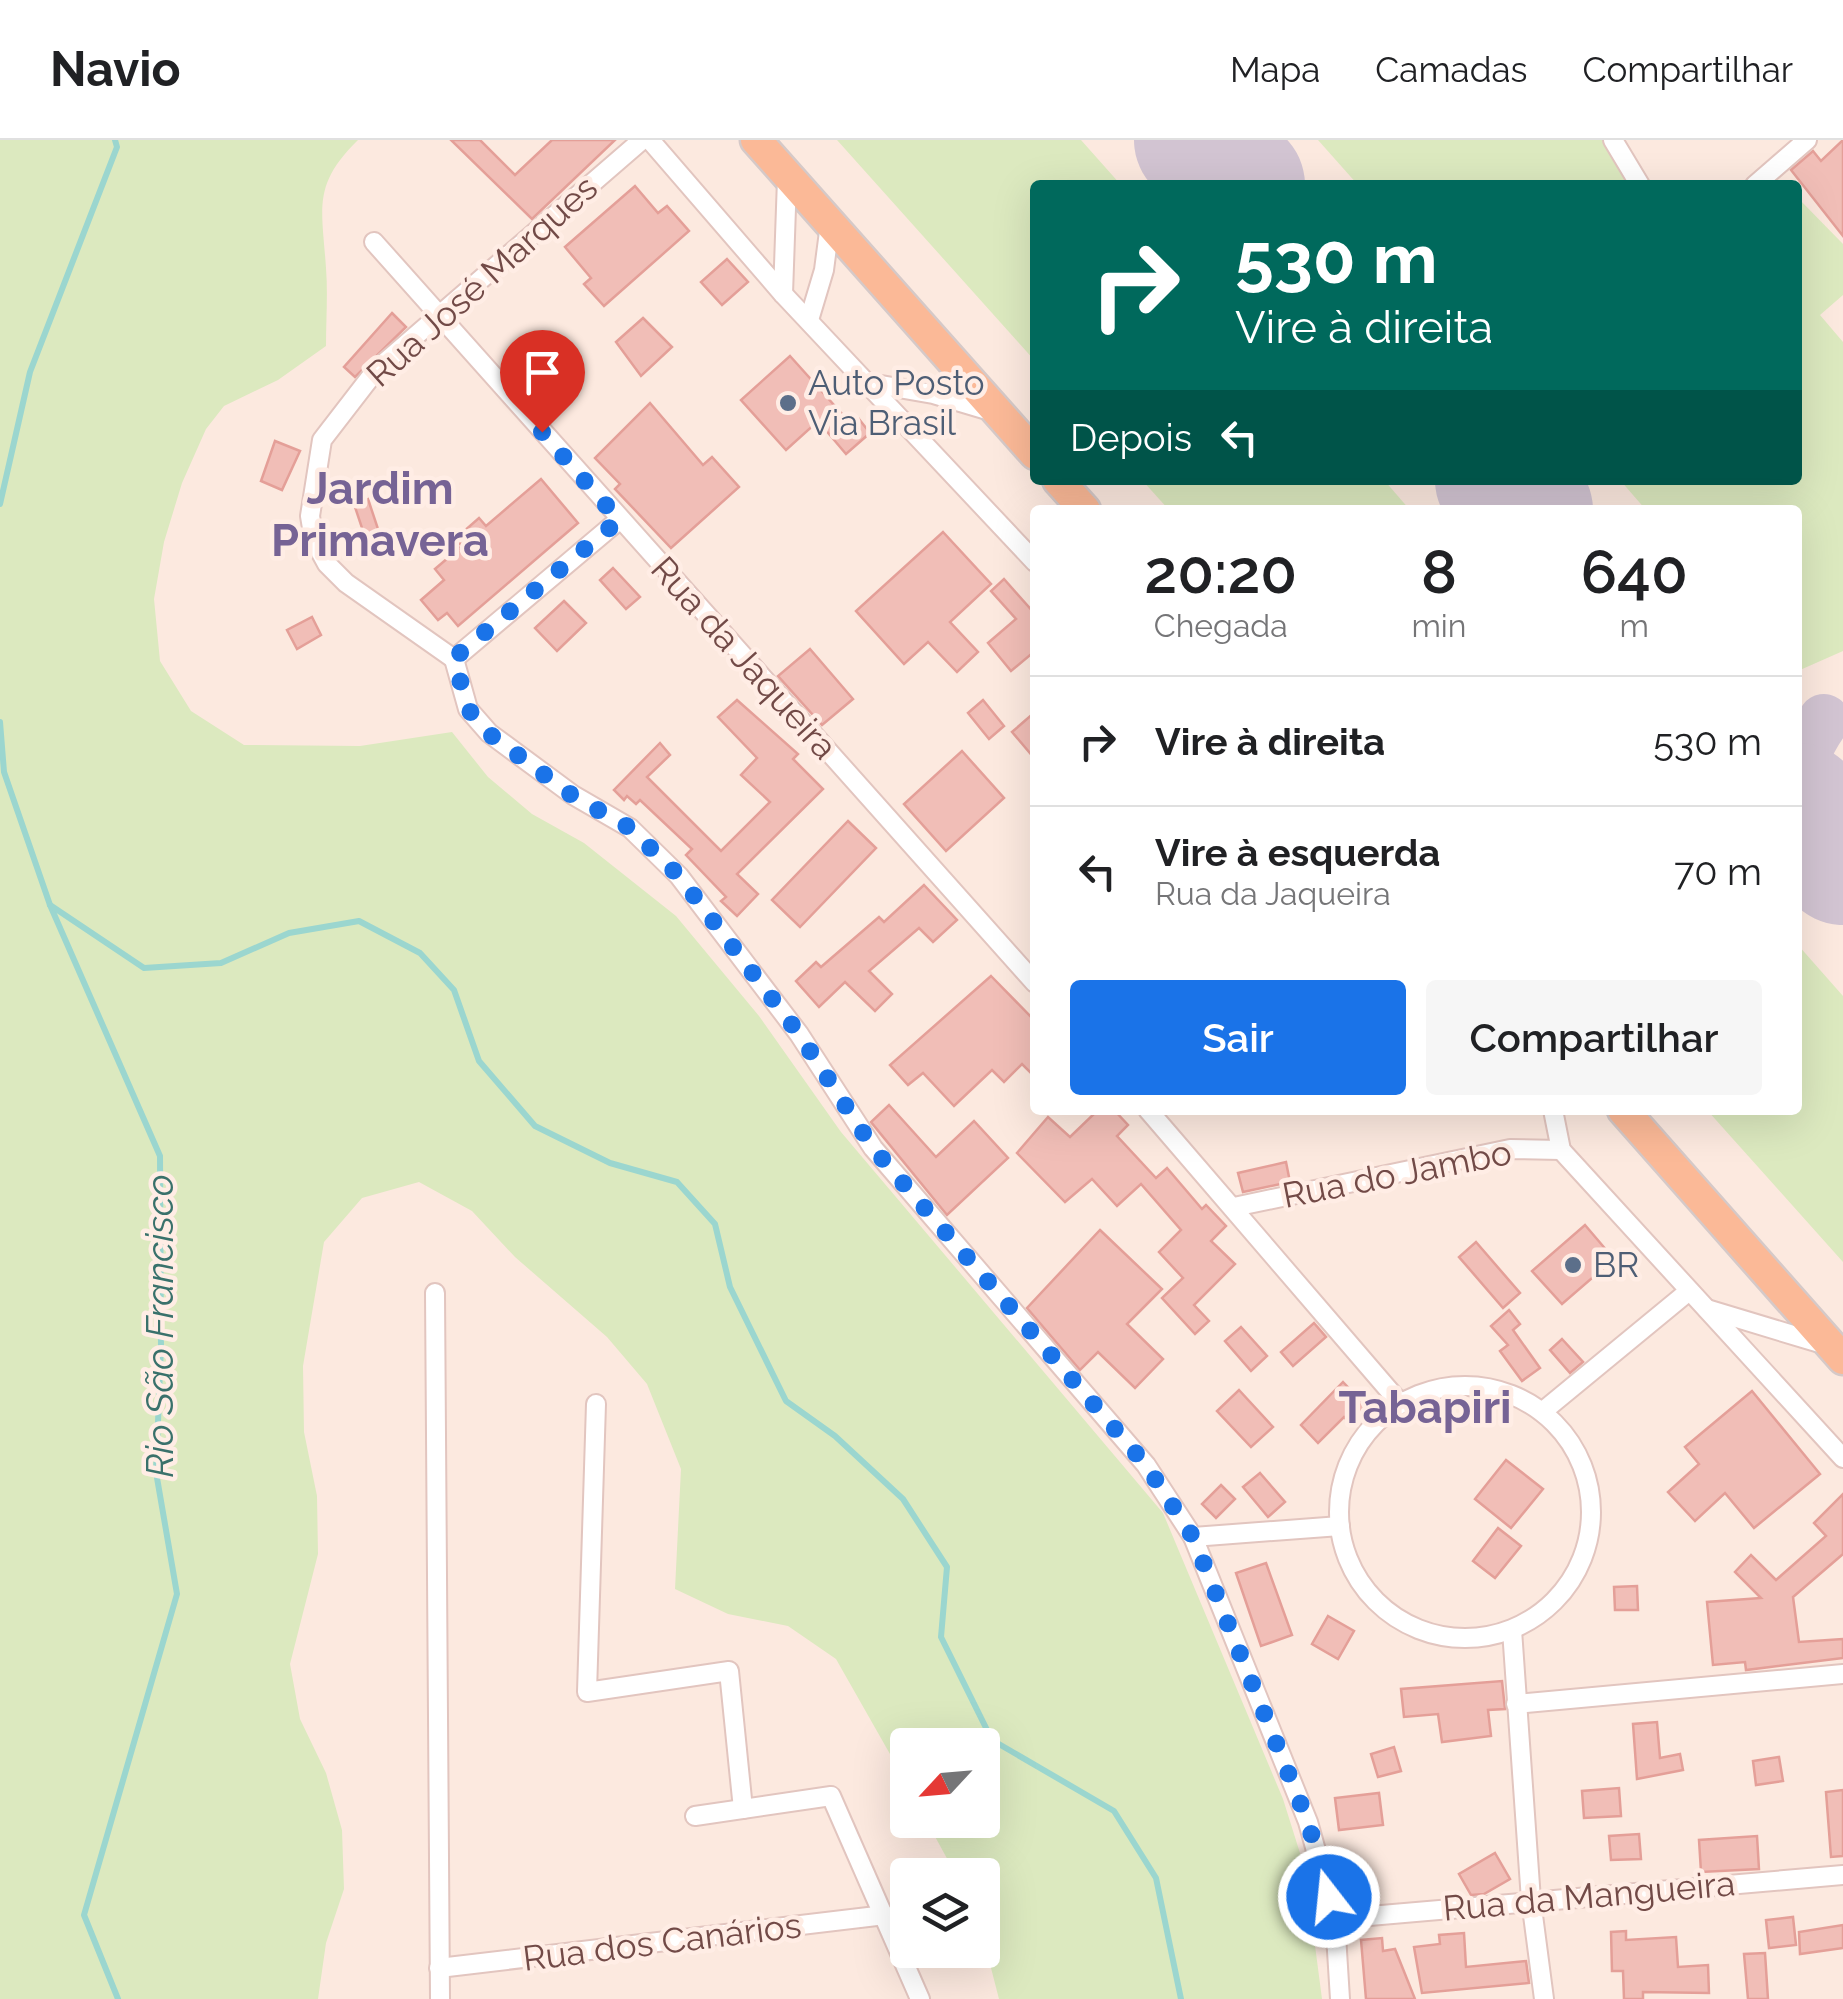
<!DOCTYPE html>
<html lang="pt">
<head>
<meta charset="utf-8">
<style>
  body { margin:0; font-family:Raleway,sans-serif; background:#f6f6f6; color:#202124; height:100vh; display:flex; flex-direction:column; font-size:38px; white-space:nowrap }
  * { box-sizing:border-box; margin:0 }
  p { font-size:32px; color:#757577 }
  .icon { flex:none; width:55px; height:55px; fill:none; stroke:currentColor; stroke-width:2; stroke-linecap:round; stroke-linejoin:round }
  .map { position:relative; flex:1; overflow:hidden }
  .side { position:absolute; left:1030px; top:365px; width:772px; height:610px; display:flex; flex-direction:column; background:#fff; border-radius:10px; box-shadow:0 10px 40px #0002 }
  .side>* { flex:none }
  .hud { position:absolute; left:1030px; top:40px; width:772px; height:305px; border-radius:10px; box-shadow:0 10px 40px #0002; background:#00695c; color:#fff; overflow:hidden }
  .needle { width:65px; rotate:244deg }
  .fabs { position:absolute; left:890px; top:1588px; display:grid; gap:20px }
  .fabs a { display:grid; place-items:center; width:110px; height:110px; border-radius:10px; background:#fff; box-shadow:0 10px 40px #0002; font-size:50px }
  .pin { position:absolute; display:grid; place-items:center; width:85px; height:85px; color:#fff; margin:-102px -42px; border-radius:50% 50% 50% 0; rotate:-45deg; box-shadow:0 0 10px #0007 }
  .pin .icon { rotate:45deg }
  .me { position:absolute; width:110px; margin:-55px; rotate:344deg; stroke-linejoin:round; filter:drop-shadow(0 0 8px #0008) }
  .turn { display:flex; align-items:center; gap:35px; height:210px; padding:0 40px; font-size:45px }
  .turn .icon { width:130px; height:130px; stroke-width:2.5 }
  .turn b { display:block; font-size:70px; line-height:85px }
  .then { display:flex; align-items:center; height:95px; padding:0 40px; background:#0003; gap:20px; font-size:38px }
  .eta { display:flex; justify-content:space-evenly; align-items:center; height:170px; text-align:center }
  .eta b { font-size:60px; font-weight:600; line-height:70px }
  .primary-button { display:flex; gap:20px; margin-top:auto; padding:20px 40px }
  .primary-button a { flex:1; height:115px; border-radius:10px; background:#1a73e8; color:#fff; font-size:40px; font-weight:600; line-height:115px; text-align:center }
  .primary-button a+a { background:#f6f6f6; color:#202124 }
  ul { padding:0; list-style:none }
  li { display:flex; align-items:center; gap:30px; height:130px; padding:0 40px; border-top:2px solid #e0e0e0 }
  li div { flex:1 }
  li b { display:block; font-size:38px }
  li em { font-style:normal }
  header { display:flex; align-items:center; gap:60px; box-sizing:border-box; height:140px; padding:0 50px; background:#fff; border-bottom:2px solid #e0e0e0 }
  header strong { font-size:48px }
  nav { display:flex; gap:55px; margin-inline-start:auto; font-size:35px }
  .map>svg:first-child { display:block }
  .green { fill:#dce9bf }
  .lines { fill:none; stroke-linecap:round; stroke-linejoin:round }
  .stream { stroke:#9bd6cf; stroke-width:6 }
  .taxiway { stroke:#d2c4d2; stroke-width:52 }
  .runway { stroke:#d2c4d2; stroke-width:132 }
  .building { fill:#f1beb7; stroke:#e49f98; stroke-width:2.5 }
  .minor-casing { stroke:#e2c5bf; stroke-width:22 }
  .primary-casing { stroke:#d5c9c8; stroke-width:35 }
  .minor { stroke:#fff; stroke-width:18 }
  .primary { stroke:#fbb997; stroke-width:30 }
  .route { stroke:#1a73e8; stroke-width:18; stroke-dasharray:0 32.4 }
  .service-dot { fill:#5c6f8a; stroke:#ffede5; stroke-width:4 }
  .labels { text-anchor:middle; stroke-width:9; stroke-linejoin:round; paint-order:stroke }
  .street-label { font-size:35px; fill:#724a47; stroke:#ffede5 }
  .service-label { font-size:35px; fill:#4e5e75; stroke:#ffede5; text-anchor:start }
  .water-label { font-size:38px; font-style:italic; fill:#39716b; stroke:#ffede5 }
  .district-label { font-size:45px; font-weight:bold; fill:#766395; stroke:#ffede5 }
</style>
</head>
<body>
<header>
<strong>Navio</strong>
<nav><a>Mapa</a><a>Camadas</a><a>Compartilhar</a></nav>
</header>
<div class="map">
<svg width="1843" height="1859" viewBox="0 0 1843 1859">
  <rect width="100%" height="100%" fill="#fce9df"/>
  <g class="green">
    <path d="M0,0h358c-46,45 -36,68 -32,128 2,25 0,52 0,78l-48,34 -54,26 -18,23 -24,54 -18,59 -10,57 6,62 31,50 53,34 116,1 92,-14 36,45 44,37 52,29 92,73 83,100 82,116 322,381 120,286 22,70 17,130h-323l-16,-62 -1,-62h-26l-30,-55h56v-75h-74l-1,39 -71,-125 -48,-33 -60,-12 -53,-25 6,-120 -34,-85 -40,-47 -92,-80 -43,-46 -53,-29 -57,16 -38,44 -21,124 1,66 13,64 1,58 -28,110 10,55 26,54 16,57 2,59 -18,54 -8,56h-318z"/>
    <path d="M837,0h244l40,45h-86v176z"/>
    <path d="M1318,0h286l26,45h-272z"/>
    <path d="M1798,58l45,46v51l-23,20 23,27v309l-43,19 -2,-160h-152l-26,-30h178z"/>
    <path d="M1142,340h242l26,30h-241z"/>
    <path d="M1798,805l45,51v266l-136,-152h91z"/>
  </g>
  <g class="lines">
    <g class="stream">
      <path d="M0,364l30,-132 87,-225 -2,-7"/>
      <path d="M0,582l4,50 46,133 110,251 1,190 -5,126 21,122 -93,321 34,84"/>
      <path d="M50,765l94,63 77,-5 68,-30 70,-12 61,32 34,37 25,71 56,65 75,37 67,19 38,42 15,63 56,114 49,35 68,63 44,68 -6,70 51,103 122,71 42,67 25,121"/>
    </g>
    <path class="taxiway" d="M1820,693c-27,-41 -25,-73 4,-113"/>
    <g class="runway">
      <path d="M1200,0l39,45"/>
      <path d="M1501,340l26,30"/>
      <path d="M1798,669l45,50"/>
    </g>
  </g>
  <g class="building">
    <path d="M451,0h29l35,35 37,-35h63l-83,79z"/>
    <path d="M1843,0v96l-52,-66 22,-19 8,10z"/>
    <path d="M635,46l23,27 9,-7 22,25 -85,75 -20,-22 7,-6 -26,-31z"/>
    <path d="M727,119l21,23 -26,23 -21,-23z"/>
    <path d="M392,173l14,14 -51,50 -11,-10z"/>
    <path d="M643,178l29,29 -31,29 -25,-34z"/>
    <path d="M790,216l62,69 7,-6 11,14 -24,21 -28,-33 -32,29 -45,-50z"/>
    <path d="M650,263l53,62 9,-8 27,30 -68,61 -56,-59 5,-5 -25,-26z"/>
    <path d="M275,301l25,10 -18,39 -21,-9z"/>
    <path d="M541,339l37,44 -120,103 -11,-13 -9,7 -17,-20 23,-20 -9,-11 27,-23 -7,-7 24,-21 7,8z"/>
    <path d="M368,359l14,42 -14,5 -14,-42z"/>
    <path d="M943,392l48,52 -41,38 28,30 -21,20 -29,-30 -24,22 -48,-53z"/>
    <path d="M613,428l27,29 -14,12 -26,-29z"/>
    <path d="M1004,439l31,35v37l-24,20 -23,-28 28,-24 -25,-28z"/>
    <path d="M564,461l22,22 -29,28 -22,-23z"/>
    <path d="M312,477l9,18 -24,14 -10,-19z"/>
    <path d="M810,509l43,50 -31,26 -44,-49z"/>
    <path d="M737,560l61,54 -5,5 30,30 -86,85 21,20 -21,22 -16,-15 5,-4 -40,-42 6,-6 -52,-49 -4,4 -9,-8 -3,4 -10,-10 46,-47 10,12 -23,22 74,74 49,-49 -29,-27 16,-17 -39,-41z"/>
    <path d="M983,560l21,26 -15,13 -21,-26z"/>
    <path d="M1035,572v47l-23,-27z"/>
    <path d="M962,611l42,47 -58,53 -42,-47z"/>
    <path d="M848,681l28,27 -76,79 -28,-27z"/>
    <path d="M924,745l33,35 -24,22 -14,-14 -50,43 23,23 -17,17 -30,-29 -26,25 -23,-26 20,-19 5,5 58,-50 5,5z"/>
    <path d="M991,836l44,45v56l-13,-13 -18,18 -12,-12 -38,36 -31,-33 -15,12 -18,-20z"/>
    <path d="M889,965l47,52 38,-36 34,37 -61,57 -76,-93z"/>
    <path d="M1098,970h16l14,15 -11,11 39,42 11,-10 35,41 4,-4 20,21 -15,15 24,23 -41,41 15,16 -14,13 -33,-36 21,-20 -24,-26 22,-22 -40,-46 -24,22 -25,-27 -27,23 -48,-49 31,-36 22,20z"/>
    <path d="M1286,1022l4,20 -47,10 -5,-19z"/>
    <path d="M1585,1085l29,34 -52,45 -30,-33z"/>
    <path d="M1100,1090l62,59 -35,35 36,35 -28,29 -37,-36 -18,18 -53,-62z"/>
    <path d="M1476,1102l44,51 -17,15 -44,-51z"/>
    <path d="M1509,1170l11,14 -7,6 27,38 -18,13 -22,-30 8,-6 -17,-19z"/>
    <path d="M1314,1183l12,14 -33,29 -12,-14z"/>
    <path d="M1241,1187l26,29 -16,15 -26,-30z"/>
    <path d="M1562,1199l21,23 -13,11 -20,-23z"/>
    <path d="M1343,1242l24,25 -17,16 -6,-6 -26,26 -17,-18z"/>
    <path d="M1239,1250l34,37 -22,20 -34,-36z"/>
    <path d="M1752,1251l68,83 -66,54 -29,-35 -30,28 -27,-29 31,-28 -14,-17z"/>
    <path d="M1506,1320l37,29 -32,39 -36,-29z"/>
    <path d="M1260,1333l25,29 -17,15 -25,-30z"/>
    <path d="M1221,1345l14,14 -19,19 -14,-14z"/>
    <path d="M1843,1354v60l-50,43 6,45 44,-3v19l-97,12 -1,-8 -32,3 -6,-63 54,-4 -26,-26 16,-17 25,25 50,-44 -12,-13z"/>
    <path d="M1498,1388l23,18 -26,32 -22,-17z"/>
    <path d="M1266,1423l26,72 -31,11 -25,-73z"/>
    <path d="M1637,1446l1,24h-23l-1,-23z"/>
    <path d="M1328,1476l26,15 -16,28 -26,-15z"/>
    <path d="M1502,1541l3,28 -17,1 3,26 -49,6 -4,-28 -34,3 -3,-28z"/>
    <path d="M1657,1582l3,36 20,-4 3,16 -46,9 -4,-55z"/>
    <path d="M1394,1607l7,24 -23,6 -7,-23z"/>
    <path d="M1779,1617l4,24 -27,4 -3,-24z"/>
    <path d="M1619,1648l2,28 -37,2 -2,-27z"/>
    <path d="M1843,1650v66l-12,1 -5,-65z"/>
    <path d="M1379,1653l4,32 -44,5 -4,-32z"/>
    <path d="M1639,1694l2,25 -30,1 -2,-24z"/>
    <path d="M1757,1696l2,33 -58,3 -2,-32z"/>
    <path d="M1495,1713l15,26 -26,15 -13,1 -12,-21z"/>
    <path d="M1364,1733l11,27 -20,5 -10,-25z"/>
    <path d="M1793,1777l3,28 -27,3 -3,-28z"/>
    <path d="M1843,1785v23l-43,6 -1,-22z"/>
    <path d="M1626,1791v9l50,-3 2,30 30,-2 1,28 -66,-1v7h-19l-1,-28h-11l-1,-39z"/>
    <path d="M1464,1793l2,34 60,-6 3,22 -107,10 -8,-46 26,-3 -1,-9z"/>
    <path d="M1382,1798l1,13 12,-2 20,50h-49l-5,-59z"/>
    <path d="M1765,1813l3,46h-20l-4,-45z"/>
  </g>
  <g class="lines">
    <defs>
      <g id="minor">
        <path d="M650,0l133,154 252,268"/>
        <path d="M1613,0l27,45"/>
        <path d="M1755,45l52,-45"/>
        <path d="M374,102l661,741"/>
        <path d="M783,154l4,-115"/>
        <path d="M809,180l15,-50 6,-46"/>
        <path d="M864,242l69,12 57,17"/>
        <path d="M454,519l14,50 21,24 84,62 57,33 49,48 120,158 74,114 273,317 47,72 115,285 27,97 5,80"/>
        <path d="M454,519l-108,-76 -19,-19 -13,-24 -4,-24 12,-76 54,-70 266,-230"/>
        <path d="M454,519l165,-139"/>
        <path d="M1148,970l252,293"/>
        <path d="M1553,970l8,40 282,308"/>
        <path d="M1234,1067l276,-58 51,1"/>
        <path d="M435,1153l5,706"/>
        <path d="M1707,1169l119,36"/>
        <circle cx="1465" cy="1372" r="126"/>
        <path d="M596,1264l-9,288 142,-21 14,138"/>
        <path d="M1542,1272l147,-121"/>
        <path d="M1193,1397l147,-11"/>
        <path d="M1512,1490l19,270 13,99"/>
        <path d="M1516,1564l327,-30"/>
        <path d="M695,1676l136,-20 89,203"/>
        <path d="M1335,1779l508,-44"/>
        <path d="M439,1828l446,-53"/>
      </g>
      <g id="primary">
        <path d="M756,0l279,314"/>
        <path d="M1058,340l27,30"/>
        <path d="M1623,970l220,249"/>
      </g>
    </defs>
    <use href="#minor" class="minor-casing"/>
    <use href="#primary" class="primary-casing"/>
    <use href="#minor" class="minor"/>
    <use href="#primary" class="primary"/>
  </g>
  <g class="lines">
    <path class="route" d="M542,292l77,88 -165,138 14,51 20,24 85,63 57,32 49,48 120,158 74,114 273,317 47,72 115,285 21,75"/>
  </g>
  <g class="service-dot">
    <circle cx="788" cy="263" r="10"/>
    <circle cx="1573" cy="1125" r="10"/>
  </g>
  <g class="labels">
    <g class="street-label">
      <text transform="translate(482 141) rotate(-42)" y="12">Rua José Marques</text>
      <text transform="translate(744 518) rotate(48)" y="12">Rua da Jaqueira</text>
      <text transform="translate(1397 1034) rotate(-11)" y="12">Rua do Jambo</text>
      <text transform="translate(1589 1756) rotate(-5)" y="12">Rua da Mangueira</text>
      <text transform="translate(662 1802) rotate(-7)" y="12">Rua dos Canários</text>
    </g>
    <g class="service-label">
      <text x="808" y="255">Auto Posto<tspan x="808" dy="40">Via Brasil</tspan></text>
      <text x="1593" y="1137">BR</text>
    </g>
    <g class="water-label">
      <text transform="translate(160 1186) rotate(-90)" y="13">Rio São Francisco</text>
    </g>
    <g class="district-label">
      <text x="380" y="364">Jardim<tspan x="380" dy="52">Primavera</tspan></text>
      <text x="1425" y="1283">Tabapiri</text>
    </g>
  </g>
</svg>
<div class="fabs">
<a><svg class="needle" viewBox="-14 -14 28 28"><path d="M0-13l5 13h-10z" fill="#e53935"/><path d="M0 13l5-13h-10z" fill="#757577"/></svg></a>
<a><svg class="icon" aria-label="layers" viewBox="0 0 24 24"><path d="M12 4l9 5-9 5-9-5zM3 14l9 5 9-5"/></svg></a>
</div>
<div class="pin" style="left:542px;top:292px;background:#d93025"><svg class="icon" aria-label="arrive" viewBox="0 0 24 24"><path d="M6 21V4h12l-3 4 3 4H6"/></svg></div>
<svg class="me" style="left:1329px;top:1757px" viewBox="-20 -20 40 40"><circle r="17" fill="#1a73e8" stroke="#fff" stroke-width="3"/><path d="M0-11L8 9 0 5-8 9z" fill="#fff"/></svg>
<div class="hud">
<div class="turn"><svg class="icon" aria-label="right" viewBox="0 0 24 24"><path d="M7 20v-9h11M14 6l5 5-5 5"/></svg><div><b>530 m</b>Vire à direita</div></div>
<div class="then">Depois<svg class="icon" aria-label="left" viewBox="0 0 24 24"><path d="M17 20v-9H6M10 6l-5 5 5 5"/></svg></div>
</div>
<section class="side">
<div class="eta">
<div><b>20:20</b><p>Chegada</p></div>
<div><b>8</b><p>min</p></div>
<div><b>640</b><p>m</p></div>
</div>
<ul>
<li><svg class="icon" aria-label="right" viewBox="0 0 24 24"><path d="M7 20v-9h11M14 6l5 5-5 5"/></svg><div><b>Vire à direita</b></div><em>530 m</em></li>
<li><svg class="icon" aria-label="left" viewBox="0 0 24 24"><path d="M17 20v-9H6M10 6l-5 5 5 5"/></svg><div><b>Vire à esquerda</b><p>Rua da Jaqueira</p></div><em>70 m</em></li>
</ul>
<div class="primary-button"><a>Sair</a><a>Compartilhar</a></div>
</section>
</div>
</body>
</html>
